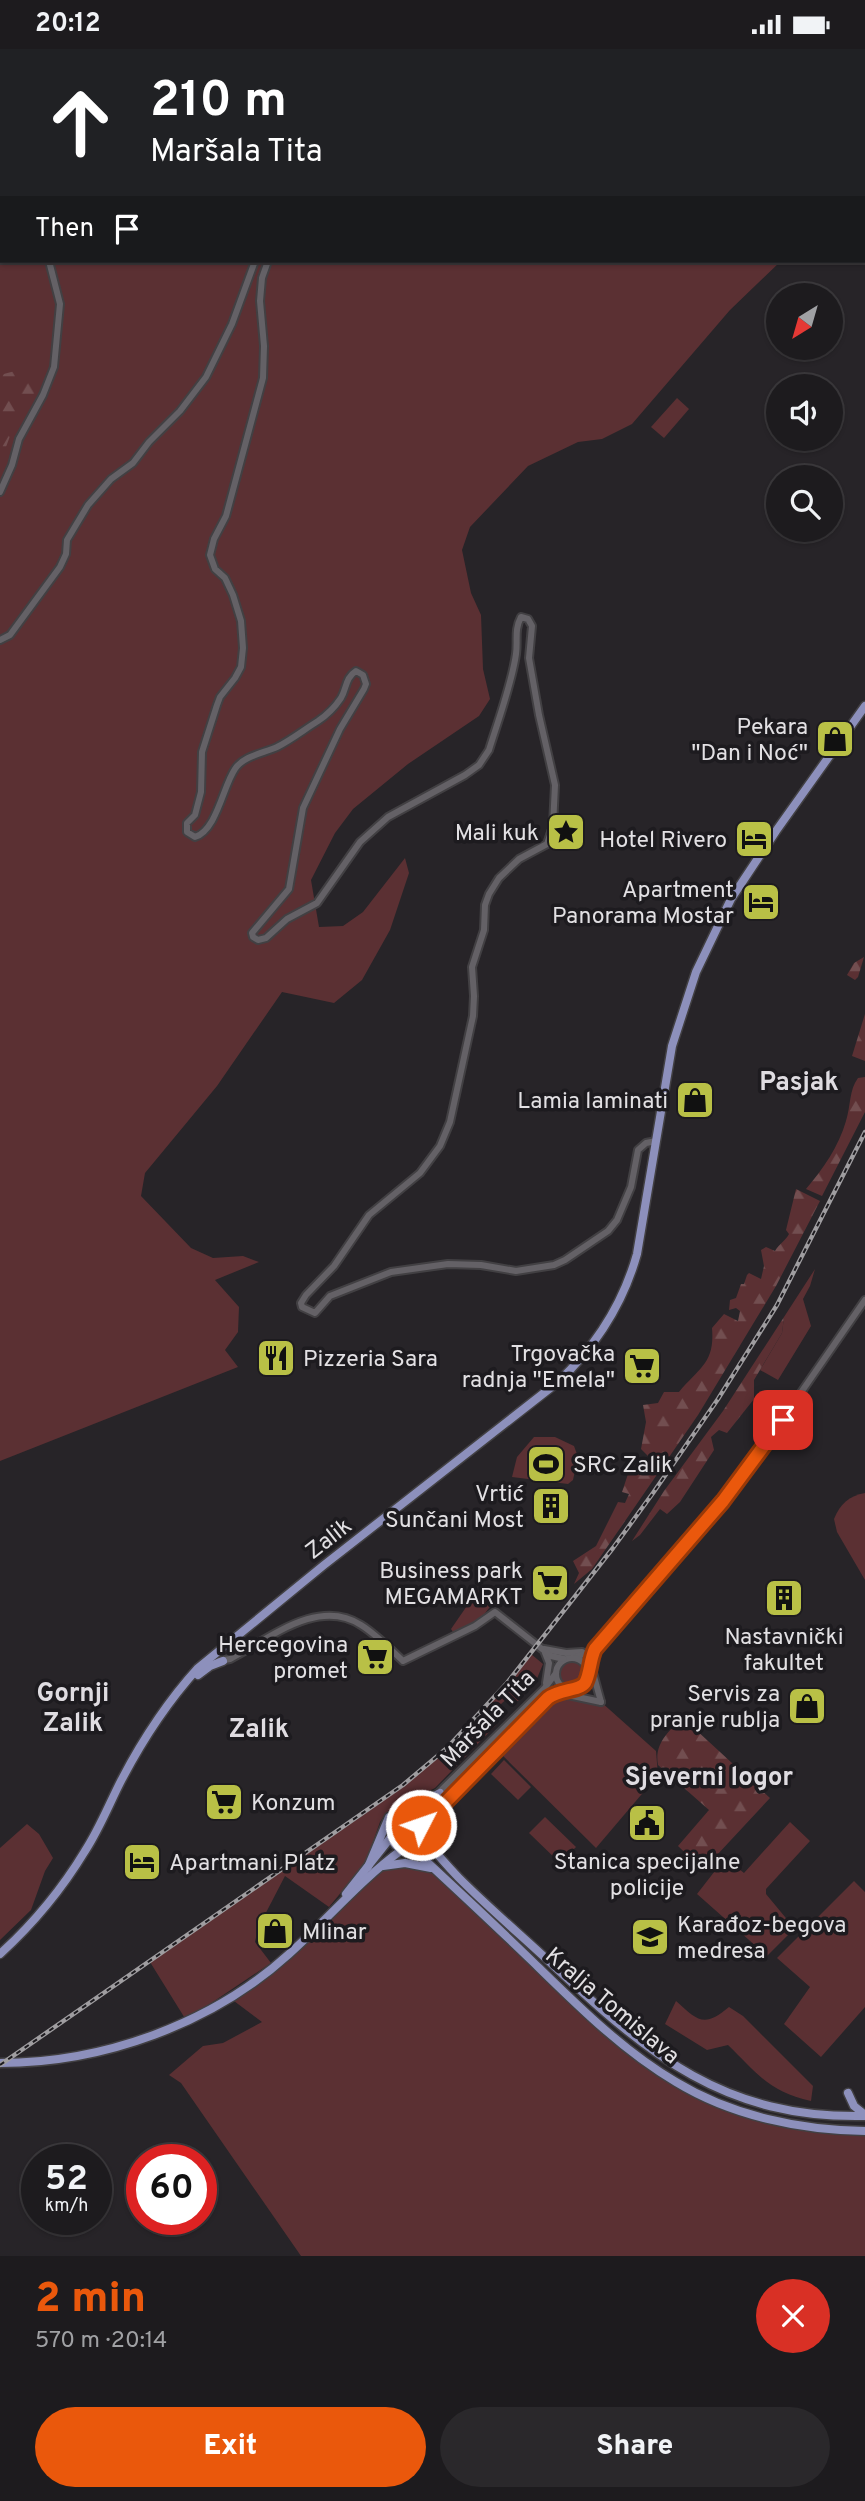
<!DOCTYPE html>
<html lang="en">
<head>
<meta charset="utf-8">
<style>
  body { margin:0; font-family:Overpass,sans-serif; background:#2a282b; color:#f1f3f6; height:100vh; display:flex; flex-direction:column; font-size:26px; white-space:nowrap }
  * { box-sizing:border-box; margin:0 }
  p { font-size:23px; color:#a0a1a4 }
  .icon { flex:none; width:38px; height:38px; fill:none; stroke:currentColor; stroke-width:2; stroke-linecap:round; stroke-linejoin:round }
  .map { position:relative; height:2207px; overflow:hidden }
  .panel { display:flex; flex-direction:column; background:#1d1b1e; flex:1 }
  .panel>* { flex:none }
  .guide { position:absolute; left:0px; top:0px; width:866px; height:214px; box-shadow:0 2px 5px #0004,0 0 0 2px #3b393c; background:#202124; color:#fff; overflow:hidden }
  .needle { width:46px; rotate:217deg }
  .buttons { position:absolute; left:766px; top:234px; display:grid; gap:14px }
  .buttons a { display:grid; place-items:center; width:77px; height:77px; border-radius:50%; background:#1d1b1e; box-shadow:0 2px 5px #0004,0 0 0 2px #3b393c; font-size:35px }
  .speed { position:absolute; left:21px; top:2095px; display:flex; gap:14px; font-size:35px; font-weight:700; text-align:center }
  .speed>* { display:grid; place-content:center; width:91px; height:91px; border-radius:50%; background:#1d1b1e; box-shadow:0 2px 5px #0004,0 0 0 2px #3b393c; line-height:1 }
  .speed small { font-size:18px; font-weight:400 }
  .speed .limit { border:10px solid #d22; background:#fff; color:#111 }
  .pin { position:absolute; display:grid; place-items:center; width:60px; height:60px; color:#fff; margin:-30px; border-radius:14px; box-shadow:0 4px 10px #0006 }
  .me { position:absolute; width:77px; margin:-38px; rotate:49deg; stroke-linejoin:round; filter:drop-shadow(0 0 5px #0008) }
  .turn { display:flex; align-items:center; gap:24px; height:147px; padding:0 35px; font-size:32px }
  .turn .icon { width:91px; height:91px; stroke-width:2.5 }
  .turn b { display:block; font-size:49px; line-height:60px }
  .then { display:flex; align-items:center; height:66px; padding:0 35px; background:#0003; gap:14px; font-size:26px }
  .round { display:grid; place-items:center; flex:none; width:74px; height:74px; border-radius:37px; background:#2a282b }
  .overview { display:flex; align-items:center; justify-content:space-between; height:119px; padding:0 35px }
  h1 { font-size:42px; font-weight:800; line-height:52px; color:#ea580c }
  .button { display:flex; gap:14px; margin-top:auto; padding:14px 35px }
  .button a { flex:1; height:80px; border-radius:42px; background:#ea580c; color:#fff; font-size:28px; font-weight:800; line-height:80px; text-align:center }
  .button a+a { background:#2a282b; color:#f1f3f6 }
  .status { display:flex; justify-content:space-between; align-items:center; height:49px; padding:0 35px; background:#1d1b1e; direction:ltr }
  .status svg { height:19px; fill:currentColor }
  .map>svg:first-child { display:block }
  .green { fill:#5b3033 }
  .forest { fill:url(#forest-firs) }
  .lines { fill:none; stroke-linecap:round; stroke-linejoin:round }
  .tertiary-casing { stroke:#424043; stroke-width:10 }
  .primary-casing { stroke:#424043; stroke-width:11 }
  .tertiary { stroke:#646166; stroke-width:6 }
  .primary { stroke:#8d90bc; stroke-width:8 }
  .rail-casing { stroke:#9f9da0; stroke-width:4.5 }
  .rail { stroke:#1d1b1f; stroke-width:2; stroke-dasharray:5; stroke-linecap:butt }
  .route-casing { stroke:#983908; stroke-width:18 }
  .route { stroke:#ea580c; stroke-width:12 }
  .labels { text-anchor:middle; stroke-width:7; stroke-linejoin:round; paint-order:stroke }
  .poi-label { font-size:23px; fill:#e2e0e3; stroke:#1d1b1f; text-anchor:end }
  .street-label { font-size:23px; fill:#e2e0e3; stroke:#1d1b1f }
  .quarter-label { font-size:26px; font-weight:bold; fill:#dfdce1; stroke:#1d1b1f }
</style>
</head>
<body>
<div class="status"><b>20:12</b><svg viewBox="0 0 49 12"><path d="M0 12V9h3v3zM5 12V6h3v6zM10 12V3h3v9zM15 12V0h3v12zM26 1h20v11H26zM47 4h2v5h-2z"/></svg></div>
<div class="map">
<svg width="865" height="2207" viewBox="0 0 865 2207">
  <defs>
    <pattern id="forest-firs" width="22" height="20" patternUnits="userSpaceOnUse" patternTransform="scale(1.75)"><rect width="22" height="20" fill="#5b3033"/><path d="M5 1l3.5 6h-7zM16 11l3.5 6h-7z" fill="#724e50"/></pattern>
  </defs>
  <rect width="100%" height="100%" fill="#272428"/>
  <g class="green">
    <path d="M0,0h865v156l-1,-154h-862v210h779l-51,49 -98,114 -30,15 -24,3 -50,24 -58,61 -8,23 9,43 10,22 2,54 7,30 -11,17 -71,48 -55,45 -18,24 -24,47 8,47 24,-1 20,-14 42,-54 4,15 -19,57 -28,50 -28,23 -52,-11 -65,94 -72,87 -4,23 50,52 22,10 30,-2 16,6 -44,18 24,27 -1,25 -13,18 13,17 -238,94z"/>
    <path d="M677,349l12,11 -25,29 -13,-11z"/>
    <path d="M815,1220l-5,17 -7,13 8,27 -33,54 -18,-10 22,-37 2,-16z"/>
    <path d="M534,1388h21l19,9 4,11 -5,23 -5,4 -56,-7 5,-20z"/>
    <path d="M865,1444v87l-28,-48 -3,-13c6,-15 15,-23 31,-26z"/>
    <path d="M474,1538l19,16 -14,18 -24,14 -4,-6 20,-29z"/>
    <path d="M531,1605l12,10 -7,17 -18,20 -11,-2c-11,8 -11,12 -10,25l-62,64 -49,25 -6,9 -14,40 -37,45 -44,-31 -27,52 -3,14 16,21 -85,57 -36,-58 219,-151 79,-62 28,-29z"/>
    <circle cx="572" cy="1625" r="15"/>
    <path d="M560,1646l41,7 55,49 2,24 -62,73 -99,-98 51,-52z"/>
    <path d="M504,1711l27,27 -13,13 -27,-26z"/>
    <path d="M545,1768l31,30 -16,16 -31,-30z"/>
    <circle cx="407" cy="1785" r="15"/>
    <path d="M790,1773l20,19 -44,48v5l24,29 7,3 -30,30 -70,-62 28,-36 19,15z"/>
    <path d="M27,1775l12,10 14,24 -8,13 -14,39 -31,30v-92z"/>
    <path d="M395,1815l39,5 147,138 94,75 81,33 109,16v125h-564l-120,-173 -12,-8 34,-29 20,-3 39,-21 -32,-24 18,-13 135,-119z"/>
    <path d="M854,1832l11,11v115l-44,50 -37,-33 26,-37 -33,-29z"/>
    <path d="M676,1952c22,20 28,27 53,6l14,9 70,70 -2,15c-42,-9 -54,-28 -83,-56l-21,5 -42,-26z"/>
  </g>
  <g class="forest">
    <path d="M15,322l14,3 11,9 -9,17 -15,20 -16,43v-88z"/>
    <path d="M864,908l-6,20 -3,3 -8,-5 7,-12z"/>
    <path d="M865,965v47l-13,-5z"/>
    <path d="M865,1028v35l-43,84 -16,-7c17,-20 33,-43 40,-68 5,-16 3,-31 12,-43z"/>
    <path d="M796,1140l24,12 -44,85 -78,129 -106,154 -18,15 5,-11 -6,-12 23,-15 22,-44 7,1 4,-9 -7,-2 8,-24 13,5 8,-14 -10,-10 5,-27 -3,-17 15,-2 6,-11h15c21,-25 36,-29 33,-64l12,-14 14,7 2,-10 -4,-3 -7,2 1,-10 6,-2 5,-14h3l3,-9 2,-2 12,6 3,-13 -3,-16 5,-3 9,4c4,-7 11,-11 14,-17l-3,-4z"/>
    <path d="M784,1268l-2,16 -28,47v19l-27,34 -8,-3 -8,7 3,13 -34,52 -13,12 -7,-5 -20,26 -8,6 32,-50 59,-80z"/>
    <path d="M682,1668l88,81 -67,72 -25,-24 31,-36 -51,-45c-4,-22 11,-33 24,-48z"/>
  </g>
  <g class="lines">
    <defs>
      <g id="tertiary">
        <path d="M0,90l2,1"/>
        <path d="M268,212l-6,17 -2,23 4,45 -1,32 -37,138 -12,23 -4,16 5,14 10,9 8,17 8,26 2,27 -2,19 -6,11 -15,19 -3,8 -15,47 -1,40 -6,23 -8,8v9l8,5c22,-7 28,-51 40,-68 8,-13 29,-16 42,-22 14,-7 28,-18 41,-26 9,-6 17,-14 23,-23 6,-10 4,-20 15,-27l7,4 3,9 -2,5 -24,40 -37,79 -14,81 -37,44 1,4 5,3 8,-2 21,-19 30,-16 43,-61 28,-25 77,-42 14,-10 10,-15c9,-29 23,-67 27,-96 2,-13 -2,-24 5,-37l7,2 4,7 -3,32 10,57 16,70 -2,41 -6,18 -28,15 -20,19 -10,16 -4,11 -1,25 -12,37 2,29 -1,20 -23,106 -10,24 -20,27 -51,42 -35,51 -28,29 -5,8 1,4 13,6 15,-17 61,-24 57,-8 33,1 35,6 38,-6 11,-5 43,-29 9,-11 14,-33 7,-37 8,-7 10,-2"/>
        <path d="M0,443l12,-27 7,-26 24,-44 11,-28 6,-63 -11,-43"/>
        <path d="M0,591l10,-5 50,-68 6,-13 1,-14 21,-35 23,-26 22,-16 16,-21 31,-31 26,-34 26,-53 23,-63"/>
        <path d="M599,1597l-7,23 9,33"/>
        <path d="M544,1600l22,4 16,-1"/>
        <path d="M545,1604l4,10 -3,20"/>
        <path d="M574,1609l21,-9 128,-148 50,-68 92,-133"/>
        <circle cx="572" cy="1625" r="16"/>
        <path d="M219,1612l11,-2c39,-20 88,-62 131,-34 16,10 29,24 42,36l72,-35 20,-14 56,44 13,3"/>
        <path d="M553,1648l15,-2 33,7"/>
        <path d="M447,1752l101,-103 7,-5 13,-4"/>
        <path d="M413,1769l131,-129 12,-16"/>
        <path d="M423,1780l16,-20"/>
      </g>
      <g id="primary">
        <path d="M198,1626l12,-9 13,-5"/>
        <circle cx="407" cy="1785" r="16"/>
        <path d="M423,1789c12,13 23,27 36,40 30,30 63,58 94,87 96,90 172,154 312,151"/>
        <path d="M413,1800c40,37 81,75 120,113 44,43 90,89 143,120 56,34 124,48 189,49"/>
        <path d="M439,1806c-8,-26 -6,-33 9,-55"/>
        <path d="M383,1817l22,-3 26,5"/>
        <path d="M368,1818l21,-50 51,-24"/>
        <path d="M346,1845l45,-57"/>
        <path d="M0,1905c33,-30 62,-65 85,-103 15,-23 25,-49 37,-72 21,-40 46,-78 76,-111l126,-103 234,-183c38,-36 65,-78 79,-128l35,-208 24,-74 35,-73 45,-68 89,-125"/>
        <path d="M0,2014c103,0 212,-39 289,-109 38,-34 72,-75 114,-105"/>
        <path d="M848,2044l6,13 11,9"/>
      </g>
    </defs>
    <use href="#tertiary" class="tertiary-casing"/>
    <use href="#primary" class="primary-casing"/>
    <use href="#tertiary" class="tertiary"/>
    <use href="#primary" class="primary"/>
    <defs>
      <path id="rail" d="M0,2016l403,-280 44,-37 60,-65 106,-135 40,-55 65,-94 59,-94 88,-173"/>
    </defs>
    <use href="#rail" class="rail-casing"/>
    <use href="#rail" class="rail"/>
  </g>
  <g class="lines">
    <defs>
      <path id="route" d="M421,1776l2,4 11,-15 114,-116c12,-9 31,-7 37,-15 5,-8 5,-24 10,-34l128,-148 60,-81"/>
    </defs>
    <use href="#route" class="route-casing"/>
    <use href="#route" class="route"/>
  </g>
  <defs>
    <symbol id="shop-square" viewBox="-11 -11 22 22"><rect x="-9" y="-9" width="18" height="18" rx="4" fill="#b9c046" stroke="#1d1b1f"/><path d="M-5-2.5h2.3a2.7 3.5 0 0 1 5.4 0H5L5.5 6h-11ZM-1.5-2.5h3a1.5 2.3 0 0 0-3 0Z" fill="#111"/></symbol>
    <symbol id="sight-square" viewBox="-11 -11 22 22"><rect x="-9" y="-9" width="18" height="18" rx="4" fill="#b9c046" stroke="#1d1b1f"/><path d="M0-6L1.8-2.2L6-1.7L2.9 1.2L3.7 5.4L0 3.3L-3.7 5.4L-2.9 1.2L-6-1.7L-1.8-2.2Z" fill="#111"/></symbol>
    <symbol id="hotel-square" viewBox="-11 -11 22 22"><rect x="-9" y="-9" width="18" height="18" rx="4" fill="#b9c046" stroke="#1d1b1f"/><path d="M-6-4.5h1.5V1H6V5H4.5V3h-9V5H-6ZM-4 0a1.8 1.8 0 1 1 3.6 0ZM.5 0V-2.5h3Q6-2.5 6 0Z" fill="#111"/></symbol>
    <symbol id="restaurant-square" viewBox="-11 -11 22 22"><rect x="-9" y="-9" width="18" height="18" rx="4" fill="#b9c046" stroke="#1d1b1f"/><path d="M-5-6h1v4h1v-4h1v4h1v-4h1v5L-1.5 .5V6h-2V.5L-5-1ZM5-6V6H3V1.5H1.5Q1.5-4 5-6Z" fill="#111"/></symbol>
    <symbol id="supermarket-square" viewBox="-11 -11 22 22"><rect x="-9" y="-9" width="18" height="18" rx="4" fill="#b9c046" stroke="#1d1b1f"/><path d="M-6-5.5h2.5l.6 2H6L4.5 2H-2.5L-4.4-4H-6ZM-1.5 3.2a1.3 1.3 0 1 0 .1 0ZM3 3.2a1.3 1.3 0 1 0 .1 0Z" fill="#111"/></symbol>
    <symbol id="stadium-square" viewBox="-11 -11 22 22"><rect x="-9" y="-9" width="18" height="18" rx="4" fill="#b9c046" stroke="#1d1b1f"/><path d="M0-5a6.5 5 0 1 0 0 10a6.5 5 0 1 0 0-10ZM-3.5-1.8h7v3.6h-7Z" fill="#111"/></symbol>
    <symbol id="building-square" viewBox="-11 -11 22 22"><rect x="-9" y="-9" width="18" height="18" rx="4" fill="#b9c046" stroke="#1d1b1f"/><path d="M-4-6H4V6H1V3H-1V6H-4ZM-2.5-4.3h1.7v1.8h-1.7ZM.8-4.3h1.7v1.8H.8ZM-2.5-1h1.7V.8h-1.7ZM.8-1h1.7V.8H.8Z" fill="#111"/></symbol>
    <symbol id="civic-square" viewBox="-11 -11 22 22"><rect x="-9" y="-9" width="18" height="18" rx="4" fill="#b9c046" stroke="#1d1b1f"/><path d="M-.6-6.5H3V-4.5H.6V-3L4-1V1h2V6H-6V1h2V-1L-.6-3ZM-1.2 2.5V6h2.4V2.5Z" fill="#111"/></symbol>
    <symbol id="school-square" viewBox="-11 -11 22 22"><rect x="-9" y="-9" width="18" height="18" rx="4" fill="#b9c046" stroke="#1d1b1f"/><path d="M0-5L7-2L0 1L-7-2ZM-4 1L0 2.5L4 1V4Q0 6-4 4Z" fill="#111"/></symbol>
  </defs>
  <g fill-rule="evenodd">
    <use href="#shop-square" x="813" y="668" width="44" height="44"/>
    <use href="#sight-square" x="544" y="761" width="44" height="44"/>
    <use href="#hotel-square" x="732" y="768" width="44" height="44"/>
    <use href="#hotel-square" x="739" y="831" width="44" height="44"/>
    <use href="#shop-square" x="673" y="1029" width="44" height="44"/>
    <use href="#restaurant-square" x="254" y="1287" width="44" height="44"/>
    <use href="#supermarket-square" x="620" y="1295" width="44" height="44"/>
    <use href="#stadium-square" x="524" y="1393" width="44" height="44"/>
    <use href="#building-square" x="529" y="1435" width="44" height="44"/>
    <use href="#supermarket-square" x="528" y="1512" width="44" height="44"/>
    <use href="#building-square" x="762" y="1527" width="44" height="44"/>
    <use href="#supermarket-square" x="353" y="1586" width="44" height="44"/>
    <use href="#shop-square" x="785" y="1635" width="44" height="44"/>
    <use href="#supermarket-square" x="202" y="1731" width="44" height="44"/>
    <use href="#civic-square" x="625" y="1752" width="44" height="44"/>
    <use href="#hotel-square" x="120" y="1791" width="44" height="44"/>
    <use href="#shop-square" x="253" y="1860" width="44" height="44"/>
    <use href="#school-square" x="628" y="1866" width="44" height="44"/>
  </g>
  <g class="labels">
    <g class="poi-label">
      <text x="808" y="685">Pekara<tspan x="808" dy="26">"Dan i Noć"</tspan></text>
      <text x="539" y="791">Mali kuk</text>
      <text x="727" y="798">Hotel Rivero</text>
      <text x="734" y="848">Apartment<tspan x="734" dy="26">Panorama Mostar</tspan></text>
      <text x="668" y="1059">Lamia laminati</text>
      <text x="615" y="1312">Trgovačka<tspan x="615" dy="26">radnja "Emela"</tspan></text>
      <text x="303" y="1317" text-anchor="start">Pizzeria Sara</text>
      <text x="573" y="1423" text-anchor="start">SRC Zalik</text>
      <text x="524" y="1452">Vrtić<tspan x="524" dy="26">Sunčani Most</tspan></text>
      <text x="523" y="1529">Business park<tspan x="523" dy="26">MEGAMARKT</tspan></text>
      <text x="784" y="1595" text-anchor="middle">Nastavnički<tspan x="784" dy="26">fakultet</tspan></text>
      <text x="348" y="1603">Hercegovina<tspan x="348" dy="26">promet</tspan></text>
      <text x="780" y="1652">Servis za<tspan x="780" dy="26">pranje rublja</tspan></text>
      <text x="251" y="1761" text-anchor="start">Konzum</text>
      <text x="647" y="1820" text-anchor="middle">Stanica specijalne<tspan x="647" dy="26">policije</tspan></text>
      <text x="169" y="1821" text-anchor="start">Apartmani Platz</text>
      <text x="677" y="1883" text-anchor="start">Karađoz-begova<tspan x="677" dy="26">medresa</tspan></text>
      <text x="302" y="1890" text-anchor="start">Mlinar</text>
    </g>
    <g class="street-label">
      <text transform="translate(328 1489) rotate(-38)" y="8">Zalik</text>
      <text transform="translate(487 1669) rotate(-46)" y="8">Maršala Tita</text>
      <text transform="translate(613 1956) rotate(40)" y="8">Kralja Tomislava</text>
    </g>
    <g class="quarter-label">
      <text x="799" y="1041">Pasjak</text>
      <text x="73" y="1652">Gornji<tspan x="73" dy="30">Zalik</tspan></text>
      <text x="259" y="1688">Zalik</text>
      <text x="709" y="1736">Sjeverni logor</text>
    </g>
  </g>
</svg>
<div class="buttons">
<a><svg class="needle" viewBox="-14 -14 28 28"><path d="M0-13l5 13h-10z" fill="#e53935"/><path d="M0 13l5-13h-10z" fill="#a0a1a4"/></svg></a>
<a><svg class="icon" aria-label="sound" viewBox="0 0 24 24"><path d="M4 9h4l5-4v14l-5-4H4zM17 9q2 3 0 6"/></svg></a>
<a><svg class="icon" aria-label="search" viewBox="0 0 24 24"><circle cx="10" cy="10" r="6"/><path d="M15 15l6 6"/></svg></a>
</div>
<div class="speed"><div>52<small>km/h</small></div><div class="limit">60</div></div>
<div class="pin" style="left:783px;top:1371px;background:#d93025"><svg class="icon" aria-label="arrive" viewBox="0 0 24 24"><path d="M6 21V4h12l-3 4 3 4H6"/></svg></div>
<svg class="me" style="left:421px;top:1776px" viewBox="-20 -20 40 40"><circle r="17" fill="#ea580c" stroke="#fff" stroke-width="3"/><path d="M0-11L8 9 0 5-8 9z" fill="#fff"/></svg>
<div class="guide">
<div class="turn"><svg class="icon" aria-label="ahead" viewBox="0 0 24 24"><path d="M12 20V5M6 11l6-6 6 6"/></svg><div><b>210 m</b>Maršala Tita</div></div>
<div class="then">Then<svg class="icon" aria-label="arrive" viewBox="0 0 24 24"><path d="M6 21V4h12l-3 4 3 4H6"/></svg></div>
</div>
</div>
<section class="panel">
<div class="overview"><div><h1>2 min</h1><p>570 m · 20:14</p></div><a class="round" style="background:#d93025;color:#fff"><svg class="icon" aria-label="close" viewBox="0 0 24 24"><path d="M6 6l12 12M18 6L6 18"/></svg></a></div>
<div class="button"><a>Exit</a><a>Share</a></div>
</section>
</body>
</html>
